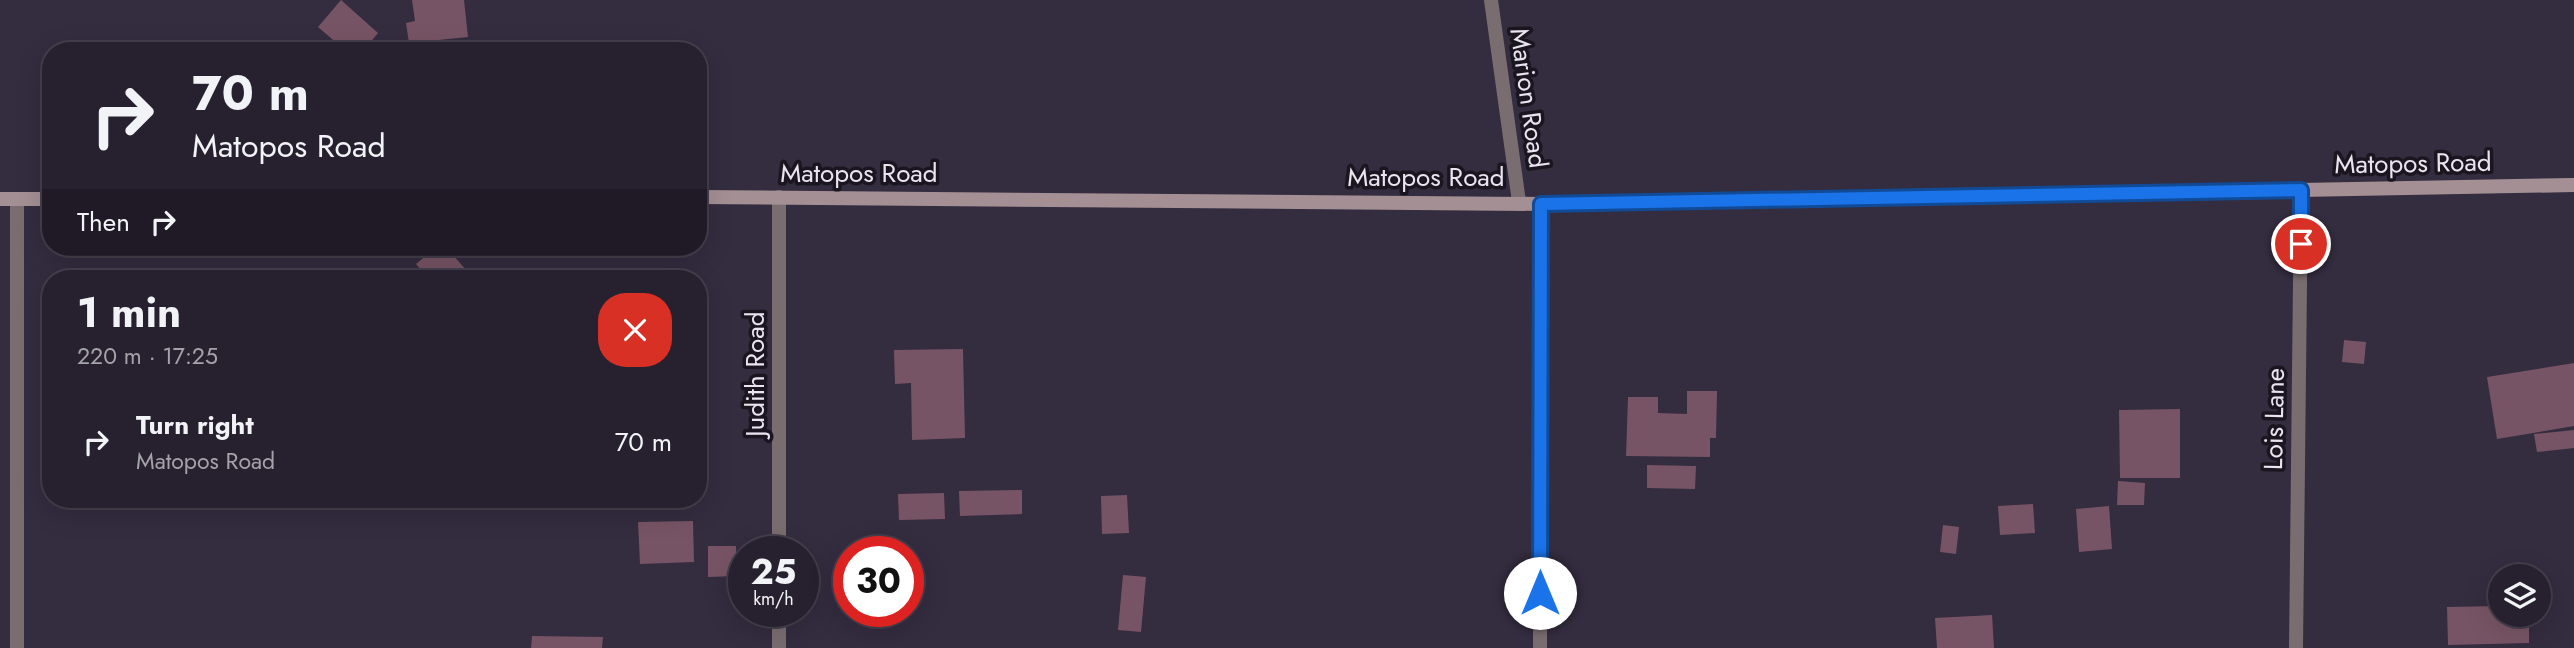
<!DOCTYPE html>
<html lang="en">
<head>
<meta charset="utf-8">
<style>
  body { margin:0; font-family:Jost,sans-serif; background:#2f2937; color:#f1f3f6; height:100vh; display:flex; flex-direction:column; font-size:26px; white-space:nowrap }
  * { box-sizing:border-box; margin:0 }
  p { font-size:23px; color:#a4a3aa }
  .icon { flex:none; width:38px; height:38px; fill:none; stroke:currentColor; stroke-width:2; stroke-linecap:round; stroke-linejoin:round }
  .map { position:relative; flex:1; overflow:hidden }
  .sheet { position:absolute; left:42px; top:270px; width:665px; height:238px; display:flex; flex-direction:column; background:#27212f; border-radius:28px; box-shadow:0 7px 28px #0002,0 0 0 2px #433e4b }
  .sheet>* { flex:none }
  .top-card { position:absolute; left:42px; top:42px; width:665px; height:214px; border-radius:28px; box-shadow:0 7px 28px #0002,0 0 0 2px #433e4b; background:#27212f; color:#f1f3f6; overflow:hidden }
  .tools { position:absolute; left:2488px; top:564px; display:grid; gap:14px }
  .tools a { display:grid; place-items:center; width:63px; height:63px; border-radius:50%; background:#27212f; box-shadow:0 7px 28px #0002,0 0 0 2px #433e4b; font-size:35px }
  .speed { position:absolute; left:728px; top:536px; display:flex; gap:14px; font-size:35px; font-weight:700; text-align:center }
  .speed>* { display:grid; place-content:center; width:91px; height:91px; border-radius:50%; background:#27212f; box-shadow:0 7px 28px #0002,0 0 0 2px #433e4b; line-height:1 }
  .speed small { font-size:18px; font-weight:400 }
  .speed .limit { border:10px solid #d22; background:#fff; color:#111 }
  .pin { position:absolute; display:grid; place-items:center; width:60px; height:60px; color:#fff; margin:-30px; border:4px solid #fff; border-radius:50%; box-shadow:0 2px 7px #0007 }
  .me { position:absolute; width:77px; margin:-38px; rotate:0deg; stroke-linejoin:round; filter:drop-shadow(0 0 5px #0008) }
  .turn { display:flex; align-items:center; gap:24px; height:147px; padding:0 35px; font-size:32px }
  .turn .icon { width:91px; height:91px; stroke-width:2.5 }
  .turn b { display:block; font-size:49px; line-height:60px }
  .then { display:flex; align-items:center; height:66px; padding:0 35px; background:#0003; gap:14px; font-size:26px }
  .round { display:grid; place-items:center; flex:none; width:74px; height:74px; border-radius:28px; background:#2f2937 }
  .summary { display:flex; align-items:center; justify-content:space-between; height:119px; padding:0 35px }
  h1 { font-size:42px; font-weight:700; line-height:52px }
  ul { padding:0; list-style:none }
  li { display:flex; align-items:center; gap:21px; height:105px; padding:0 35px }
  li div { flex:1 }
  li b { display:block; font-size:26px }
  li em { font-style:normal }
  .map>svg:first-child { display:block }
  .building { fill:#775465 }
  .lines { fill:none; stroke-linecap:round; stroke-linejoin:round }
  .minor { stroke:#7a6d70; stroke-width:14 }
  .secondary { stroke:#a38f94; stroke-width:14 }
  .route-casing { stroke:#114b97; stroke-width:18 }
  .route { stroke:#1a73e8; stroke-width:12 }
  .labels { text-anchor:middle; stroke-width:7; stroke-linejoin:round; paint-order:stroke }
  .street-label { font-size:26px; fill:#e9e4f0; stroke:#1a161f }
</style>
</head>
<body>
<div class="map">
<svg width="2574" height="648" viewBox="0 0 2574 648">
  <rect width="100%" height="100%" fill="#342c3f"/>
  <g class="building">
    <path d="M341,0l37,33 -15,18h-17l-28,-24z"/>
    <path d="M412,0h52l4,37 -59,6 -3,-20 9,-2z"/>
    <path d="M436,247h10l27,31h-45l-12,-14z"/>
    <path d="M2344,340l22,2 -2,22 -22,-2z"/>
    <path d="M963,349l2,89 -53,2 -1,-57 -16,1 -1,-34z"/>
    <path d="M2574,363v63l-77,13 -10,-62z"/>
    <path d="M698,366h5l-1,75h-4z"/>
    <path d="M1687,391h30l-1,47h-6v19l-84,-1 2,-59h30v16l29,1z"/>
    <path d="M2180,409v69h-60l-1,-68z"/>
    <path d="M2574,430v18l-37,4 -3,-18z"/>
    <path d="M1647,465l49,1 -1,23 -48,-1z"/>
    <path d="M2118,481l27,2 -1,22h-27z"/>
    <path d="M1022,490v24l-62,2 -1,-25z"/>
    <path d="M944,493l1,26 -46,1 -1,-26z"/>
    <path d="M1127,495l2,38 -27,1 -1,-38z"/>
    <path d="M2033,504l2,29 -35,2 -2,-29z"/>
    <path d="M2109,506l3,43 -33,3 -3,-43z"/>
    <path d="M693,521l1,41 -54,2 -2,-42z"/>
    <path d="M1943,525l16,2 -3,27 -16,-2z"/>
    <path d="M708,546h28l1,30 -29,1z"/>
    <path d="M1123,575l23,2 -5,55 -23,-2z"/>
    <path d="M2501,606v8h28v29l-81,2 -1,-38z"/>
    <path d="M1992,615l2,33h-57l-2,-30z"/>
    <path d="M532,636l71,1 -1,11h-71z"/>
  </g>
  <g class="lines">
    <g class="minor">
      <path d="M1491,0l28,202"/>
      <path d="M779,197v354"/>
      <path d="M779,611v37"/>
      <path d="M17,648v-449"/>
      <path d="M1540,648l1,-444"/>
      <path d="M2296,648l5,-458"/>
    </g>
    <g class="secondary">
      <path d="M698,197l843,7 1033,-19"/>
      <path d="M0,199h51"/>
    </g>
  </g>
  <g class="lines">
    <defs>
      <path id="route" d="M1540,593l1,-389 760,-14v54"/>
    </defs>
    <use href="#route" class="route-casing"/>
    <use href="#route" class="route"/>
  </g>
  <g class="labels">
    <g class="street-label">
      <text transform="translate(1529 98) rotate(82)" y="9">Marion Road</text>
      <text transform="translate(2413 163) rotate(-1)" y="9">Matopos Road</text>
      <text x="859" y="182">Matopos Road</text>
      <text x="1426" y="186">Matopos Road</text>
      <text transform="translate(755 374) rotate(-90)" y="9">Judith Road</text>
      <text transform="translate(2274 419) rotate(-89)" y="9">Lois Lane</text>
    </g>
  </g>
</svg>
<div class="tools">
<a><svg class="icon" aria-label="layers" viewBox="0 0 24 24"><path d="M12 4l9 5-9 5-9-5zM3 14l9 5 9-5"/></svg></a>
</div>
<div class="speed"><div>25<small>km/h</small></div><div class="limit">30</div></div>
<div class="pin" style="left:2301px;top:244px;background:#d93025"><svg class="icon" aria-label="arrive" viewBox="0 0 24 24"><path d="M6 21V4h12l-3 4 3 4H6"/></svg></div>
<svg class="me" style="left:1540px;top:593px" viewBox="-20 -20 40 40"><circle r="19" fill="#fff"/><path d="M0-13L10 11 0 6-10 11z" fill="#1a73e8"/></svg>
<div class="top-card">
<div class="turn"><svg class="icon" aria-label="right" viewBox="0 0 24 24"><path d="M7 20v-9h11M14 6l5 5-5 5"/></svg><div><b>70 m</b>Matopos Road</div></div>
<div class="then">Then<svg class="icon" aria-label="right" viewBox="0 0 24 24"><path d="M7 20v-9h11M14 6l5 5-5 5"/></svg></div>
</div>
<section class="sheet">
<div class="summary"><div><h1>1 min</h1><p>220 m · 17:25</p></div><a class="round" style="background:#d93025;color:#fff"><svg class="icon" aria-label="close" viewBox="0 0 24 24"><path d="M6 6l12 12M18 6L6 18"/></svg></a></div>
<ul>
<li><svg class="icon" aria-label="right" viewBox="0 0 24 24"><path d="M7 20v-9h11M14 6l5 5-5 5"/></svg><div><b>Turn right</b><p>Matopos Road</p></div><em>70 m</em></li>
</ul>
</section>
</div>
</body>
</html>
